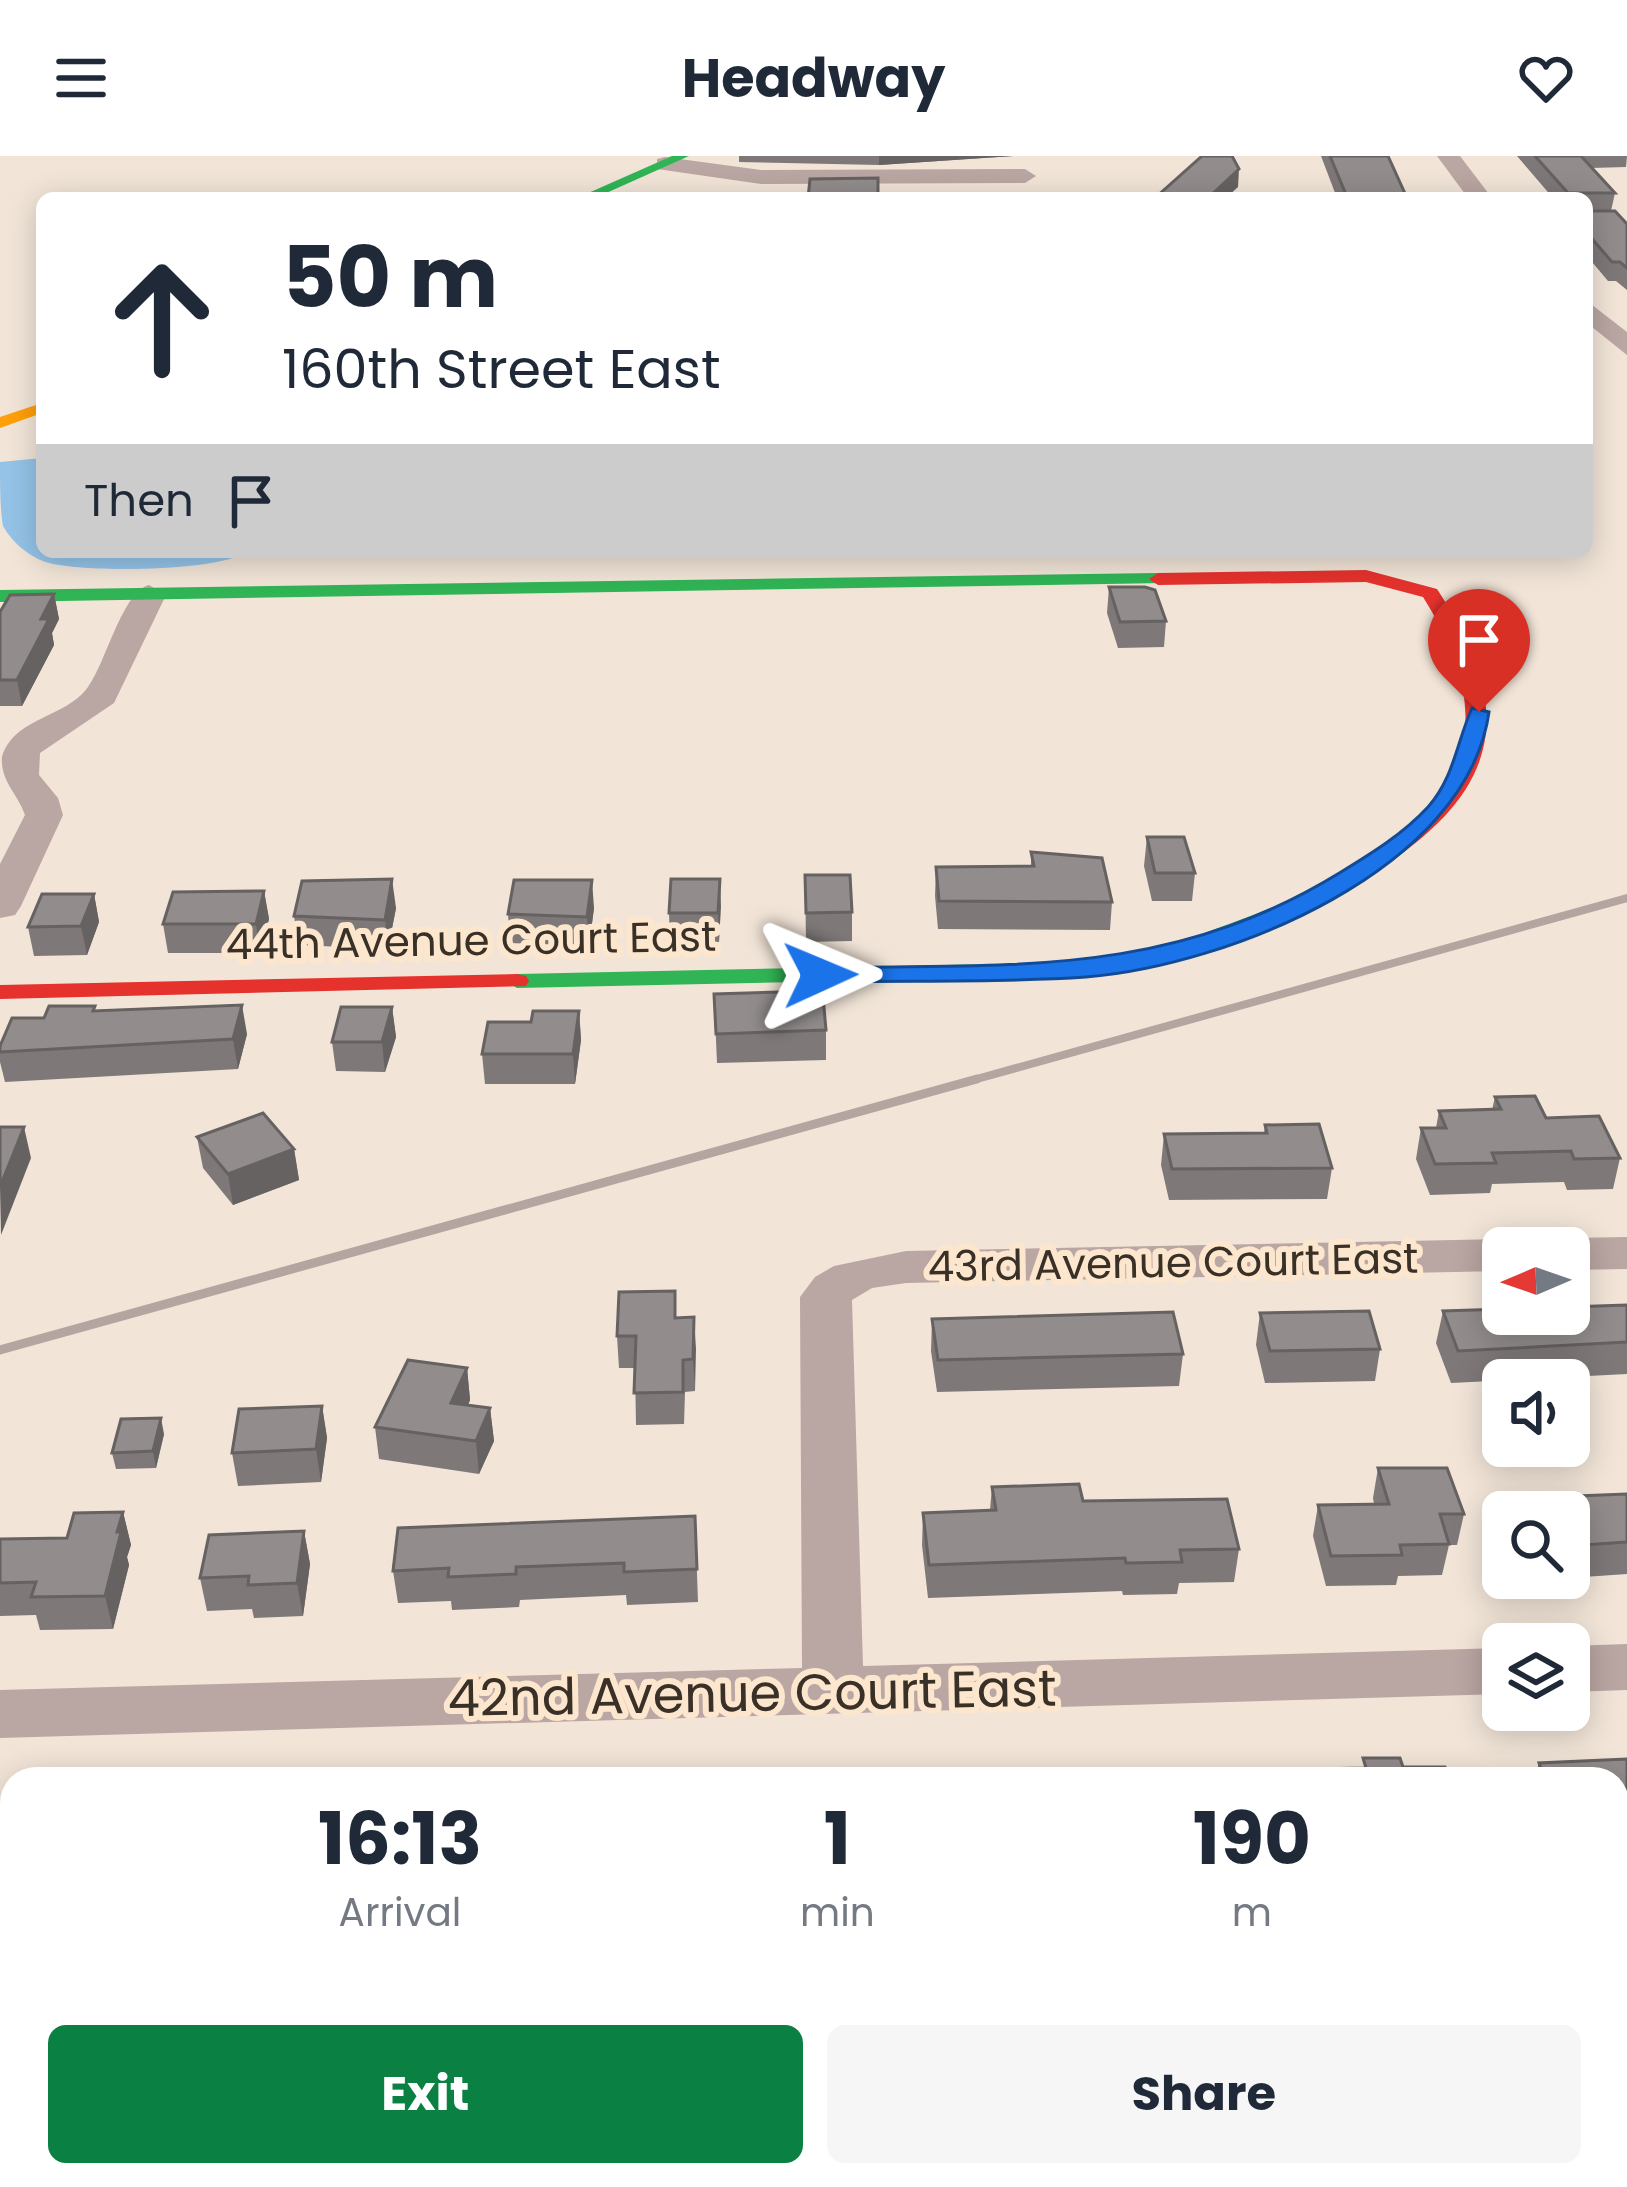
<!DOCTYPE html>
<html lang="en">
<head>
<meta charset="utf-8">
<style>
  body { margin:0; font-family:Poppins,sans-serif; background:#f6f6f7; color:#1f2937; height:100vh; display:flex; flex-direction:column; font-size:45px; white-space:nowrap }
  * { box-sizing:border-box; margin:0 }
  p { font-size:39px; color:#747a83 }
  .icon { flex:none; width:66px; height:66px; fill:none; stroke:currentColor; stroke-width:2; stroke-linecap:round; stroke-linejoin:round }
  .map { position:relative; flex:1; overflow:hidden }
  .details { position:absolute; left:0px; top:1611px; width:1629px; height:420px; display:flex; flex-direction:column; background:#fff; border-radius:36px 36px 0 0; box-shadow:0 6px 30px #0003 }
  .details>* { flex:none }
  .guide { position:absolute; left:36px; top:36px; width:1557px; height:366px; border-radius:18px; box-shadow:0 6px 30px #0003; background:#fff; color:#1f2937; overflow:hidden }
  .needle { width:78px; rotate:268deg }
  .tools { position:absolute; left:1482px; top:1071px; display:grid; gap:24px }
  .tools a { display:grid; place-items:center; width:108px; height:108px; border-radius:18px; background:#fff; box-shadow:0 6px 30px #0003; font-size:60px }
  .pin { position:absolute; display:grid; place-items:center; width:102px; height:102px; color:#fff; margin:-123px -51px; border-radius:50% 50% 50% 0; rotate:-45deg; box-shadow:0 0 12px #0007 }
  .pin .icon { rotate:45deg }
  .me { position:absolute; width:132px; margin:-66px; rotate:89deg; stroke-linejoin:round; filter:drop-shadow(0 0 9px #0008) }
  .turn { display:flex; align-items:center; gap:42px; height:252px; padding:0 48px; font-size:54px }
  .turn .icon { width:156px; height:156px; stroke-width:2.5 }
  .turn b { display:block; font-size:84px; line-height:102px }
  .then { display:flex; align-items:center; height:114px; padding:0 48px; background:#0003; gap:24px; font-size:45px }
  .eta { display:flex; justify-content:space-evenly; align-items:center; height:204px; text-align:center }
  .eta b { font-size:72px; font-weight:700; line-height:84px }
  .button { display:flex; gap:24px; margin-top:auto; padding:24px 48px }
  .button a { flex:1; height:138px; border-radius:18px; background:#0b8043; color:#fff; font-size:48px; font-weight:700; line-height:138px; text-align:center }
  .button a+a { background:#f6f6f7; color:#1f2937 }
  header { display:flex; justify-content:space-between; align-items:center; height:156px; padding:0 48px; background:#fff; font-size:54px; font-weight:700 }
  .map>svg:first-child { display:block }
  .water { fill:#94c3e7 }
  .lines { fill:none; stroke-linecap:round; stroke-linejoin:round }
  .street { fill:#baa6a2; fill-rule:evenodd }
  .fast { fill:#30b455; fill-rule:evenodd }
  .slow { fill:#ff9f0a; fill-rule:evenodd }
  .jam { fill:#e5322d; fill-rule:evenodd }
  .rail-far1 { stroke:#b4a5a0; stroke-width:8 }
  .rail { stroke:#b4a5a0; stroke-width:9 }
  .wall { fill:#7e7878 }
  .shaded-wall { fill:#666262 }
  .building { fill:#928c8c; stroke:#666262; stroke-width:3 }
  .route { fill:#1a73e8; stroke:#114b97; stroke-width:3 }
  .labels { text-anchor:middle; stroke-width:12; stroke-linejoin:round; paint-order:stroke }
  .street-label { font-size:42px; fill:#393127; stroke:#fce6ce }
  .near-street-label { font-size:51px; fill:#393127; stroke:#fce6ce }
</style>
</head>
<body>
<header><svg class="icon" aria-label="menu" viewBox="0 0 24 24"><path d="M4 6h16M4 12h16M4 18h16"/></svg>Headway<svg class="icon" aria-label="heart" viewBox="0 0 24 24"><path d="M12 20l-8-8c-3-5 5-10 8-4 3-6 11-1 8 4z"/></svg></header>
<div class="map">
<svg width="1627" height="2031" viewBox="0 0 1627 2031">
  <rect width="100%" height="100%" fill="#f2e5d8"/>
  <path class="water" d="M42,302v94h205c-31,20 -156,20 -194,12 -20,-4 -40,-20 -50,-38 -3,-15 -3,-46 -3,-64z"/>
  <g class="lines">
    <g class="street">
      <path d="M1437,0h23l32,42h-24z"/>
      <path d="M665,1l96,13 264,-1 11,7 -11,7 -264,1 -104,-15v-10z"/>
      <path d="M1587,145l40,31v23l-40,-32z"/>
      <path d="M149,429l17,10 -52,108 -74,50 -1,22 19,23 5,17 -42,91 -6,9 -15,3v-54l25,-49c-7,-21 -25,-34 -23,-58 12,-40 64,-39 86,-70 18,-24 34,-95 61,-102z"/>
      <path d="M1627,1081v32l-58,1v-22h-21l21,-10z"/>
      <path d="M1503,1083l20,9h-20v23l-597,12 -34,5 -20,12 11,366 640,-18v46l-1503,44v-48l802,-22 -2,-371 15,-20 19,-11 72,-15z"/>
      <path d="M1627,1488v46l-58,2v-46z"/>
    </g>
    <g class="fast">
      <path d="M672,0h17l-94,42h-18z"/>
      <path d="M1158,417l7,2v8l-1165,19v-12z"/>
      <path d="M1288,746l8,2 4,5 -4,5 -90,34 -119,28 -570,12 -12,-7 12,-7 570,-12 104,-24z"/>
    </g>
    <path class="slow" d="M42,247v10l-42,15v-11z"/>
    <g class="jam">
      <path d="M1366,414l71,19c80,120 65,201 -58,280 -28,18 -59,38 -91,47l-8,-2 -4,-5 4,-5c145,-69 247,-143 143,-307l-57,-15 -208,3 -9,-6 9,-6z"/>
      <path d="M517,818l9,2 3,5 -3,5 -526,13v-14z"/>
    </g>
    <path class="rail-far1" d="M966,926l661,-184"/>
    <path class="rail" d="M0,1194l977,-271"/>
  </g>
  <g class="wall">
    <path d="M739,0h274l-134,9 -140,-3z"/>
    <path d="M1321,0h67l19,42h-70z"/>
    <path d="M1517,0h110l-1,11 -35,1 24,25 -4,18 16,13v66l-11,-9h-8l-21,-25v-58h-34z"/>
    <path d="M1109,431l57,34 -2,26 -46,1 -11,-35z"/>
    <path d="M54,438l5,25 -7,14 2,12 -32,61h-22v-94z"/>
    <path d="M1147,681l48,36 -3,28h-40l-8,-35z"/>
    <path d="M1031,696l81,50 -2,28 -172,-1 -3,-33 1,-29 95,-1z"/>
    <path d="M805,719l47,37v29l-46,1z"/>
    <path d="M720,723l-1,63h-49l-1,-29z"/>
    <path d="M264,735l5,28 -9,34h-92l-5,-29z"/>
    <path d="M94,738l5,28 -12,33 -53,1 -6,-29z"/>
    <path d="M396,752l-8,41 -90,-4 -4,-29z"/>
    <path d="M594,752l-5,38 -79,-3 -2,-29z"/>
    <path d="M714,838l66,3 46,33v30l-109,3z"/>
    <path d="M392,851l4,30 -11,35 -49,-1 -4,-29z"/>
    <path d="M96,855l151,23 -9,35 -233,13 -5,-20v-16l44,-28z"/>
    <path d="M579,855l2,29 -6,44h-90l-3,-30 49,-32z"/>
    <path d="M1495,941l51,21 74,40 -7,31 -46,1 -3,-8 -72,2 -2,9 -60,2 -14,-36 5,-31h15l3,-17 53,-1z"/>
    <path d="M1265,969l67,43 -5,31 -158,1 -8,-35 3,-31 100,-1z"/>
    <path d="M197,981l97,12 5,31 -66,25 -30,-37z"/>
    <path d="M1627,1149v69l-176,9 -15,-40 7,-32z"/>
    <path d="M1260,1157l120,36 -5,32 -110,2 -9,-38z"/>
    <path d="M694,1161l1,74 -10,1 -1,32 -48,1 -1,-57h-16l-2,-32 59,-18z"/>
    <path d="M932,1163l251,35 -4,32 -242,6 -6,-41z"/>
    <path d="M467,1212l3,32 -2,5 22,3 4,33 -15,33 -100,-15 -4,-32z"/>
    <path d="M322,1250l5,32 -6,44 -83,4 -6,-33z"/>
    <path d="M164,1278l-8,34 -40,1 -4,-16z"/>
    <path d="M1378,1312l86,46 -7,31h-8l-7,30 -44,1 -2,9 -70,1 -13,-50 5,-31 56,-1 -1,-6z"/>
    <path d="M992,1331l247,62 -5,33 -55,1 -2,11 -54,1 -1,-4 -194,7 -6,-53 1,-32 67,-3z"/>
    <path d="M1627,1338v80l-58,4v-66h-48l3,-14z"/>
    <path d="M123,1356l8,33 -4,12 2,8 -16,64 -73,1 -4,-15 -36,1v-77l67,-1z"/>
    <path d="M695,1360l3,86 -71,3 -1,-10 -106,5 -1,7 -67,3 -1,-9 -53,2 -5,-32z"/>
    <path d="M304,1375l6,33 -7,52 -49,2 -2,-9 -45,2 -7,-33z"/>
    <path d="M1627,1603v106h-10v-86h-83l5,-16z"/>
    <path d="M0,1650h12v94l-12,1z"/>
    <path d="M1627,1850v110l-10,1v-110z"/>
    <path d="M12,1874v104l-12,1v-104z"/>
    <path d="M740,2019h63l-14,12h-38z"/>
  </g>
  <g class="shaded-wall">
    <path d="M879,0h134l-134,9z"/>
    <path d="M1239,13l-1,18 -12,11h-18z"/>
    <path d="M54,438l5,25 -7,14 2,12 -32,61 -5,-26 24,-61z"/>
    <path d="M392,723l4,29 -8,41 -3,-29z"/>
    <path d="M720,723l1,28 -2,35 -1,-29z"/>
    <path d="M592,724l2,28 -5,38 -2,-29z"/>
    <path d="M264,735l5,28 -9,34 -4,-29z"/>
    <path d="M94,738l5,28 -12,33 -6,-29z"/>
    <path d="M242,849l5,29 -9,35 -5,-30z"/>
    <path d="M392,851l4,30 -11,35 -3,-30z"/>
    <path d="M579,855l2,29 -6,44 -2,-30z"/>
    <path d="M24,971l7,31 -30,77 -1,-48z"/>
    <path d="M294,993l5,31 -66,25 -5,-31z"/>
    <path d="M694,1161l2,32 -1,42 -2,-32z"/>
    <path d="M467,1212l3,32 -15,35 -4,-32z"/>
    <path d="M322,1250l5,32 -6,44 -5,-33z"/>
    <path d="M490,1252l4,33 -15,33 -3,-33z"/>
    <path d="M161,1262l3,16 -8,34 -3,-17z"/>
    <path d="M123,1356l8,33 -4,12 2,8 -16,64 -8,-33 12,-64z"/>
    <path d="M304,1375l6,33 -7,52 -6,-33z"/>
    <path d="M768,2019h35l-14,12h-21z"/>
  </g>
  <g class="building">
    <path d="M1202,0h30l7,13 -31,29h-53z"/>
    <path d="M1330,0h58l19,42 -60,-1z"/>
    <path d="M1535,0h46l34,37h-47z"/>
    <path d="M878,22v20h-70l2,-19z"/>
    <path d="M1587,55h28l12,13v44l-7,-6h-8l-25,-29z"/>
    <path d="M1109,431h36l10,3 11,31 -46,1z"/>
    <path d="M54,438l-13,25h8l-32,61h-17v-68l10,-17z"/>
    <path d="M1147,681h37l11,36h-40z"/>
    <path d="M1031,696l71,6 10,44 -173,-1 -3,-34 98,-1z"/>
    <path d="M805,719h45l2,37 -46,1z"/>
    <path d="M392,723l-7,41 -91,-4 8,-35z"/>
    <path d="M671,723h49l-2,34h-49z"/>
    <path d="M514,724h78l-5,37 -79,-3z"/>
    <path d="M264,735l-8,33h-93l10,-32z"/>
    <path d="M42,738h52l-13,32 -53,1z"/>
    <path d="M779,836l1,5 43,-1 3,34 -110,4 -2,-40z"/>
    <path d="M242,849l-9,34 -233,13v-6l12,-28h32l5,-12h46l-2,5z"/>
    <path d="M341,851h51l-10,35h-50z"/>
    <path d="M533,855h46l-6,43h-91l6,-32h43z"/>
    <path d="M1535,940l11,22 53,-2 21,42 -46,1 -3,-8 -79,2 4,10 -61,1 -14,-36h25l-7,-17 62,-2 -6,-12z"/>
    <path d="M263,957l31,36 -66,25 -31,-37z"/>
    <path d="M1319,968l13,44 -160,1 -8,-35 103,-1 -2,-8z"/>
    <path d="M0,971h24l-24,60z"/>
    <path d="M675,1135v27l19,-1 -1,42 -10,1v32l-49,1 2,-57h-19l2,-44z"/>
    <path d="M1627,1149v37l-169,9 -15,-40 60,-2v5h66v-7z"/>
    <path d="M1369,1155l11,38 -110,2 -10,-38z"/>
    <path d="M1173,1156l10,42 -245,6 -6,-41z"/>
    <path d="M408,1204l59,8 -16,35 39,5 -14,33 -101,-14z"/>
    <path d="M322,1250l-6,43 -84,4 7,-44z"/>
    <path d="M161,1262l-8,33 -41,2 9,-34z"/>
    <path d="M1378,1312h69l17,46h-24l9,30 -49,1 2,10 -71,1 -13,-51 71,-1z"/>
    <path d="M1079,1328l4,17 144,-2 12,50 -59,1 2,12 -56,1 -1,-5 -196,7 -6,-52 73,-3 -4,-23z"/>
    <path d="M1627,1338v48l-58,4v-34h-40l-5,-14z"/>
    <path d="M123,1356l-6,20h4l-16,64 -74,1 5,-15 -36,1v-44l67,-1 7,-25z"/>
    <path d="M695,1360l2,53 -73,3v-9l-108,4v7l-68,3 1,-9 -56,3 5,-43z"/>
    <path d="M304,1375l-7,52 -49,2 1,-9 -49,2 9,-43z"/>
    <path d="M1363,1602h37l3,9h42l4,12h-134l-2,-10 53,-1z"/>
    <path d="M1627,1603v73h-10v-53h-72l-6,-16z"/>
    <path d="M1243,1618l1,5h-137l-1,-3z"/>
    <path d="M961,1621v2l-80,-1z"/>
    <path d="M0,1650h12v48l-3,13h-9z"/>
    <path d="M1627,1850v78h-10v-77z"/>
    <path d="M12,1874v71h-12v-70z"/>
  </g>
  <path class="route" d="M1472,552l17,4c-22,158 -262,254 -403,265 -88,6 -178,3 -266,5l-12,-7 12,-7c193,-4 349,10 521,-96 31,-19 62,-38 87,-65 26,-29 29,-66 44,-99z"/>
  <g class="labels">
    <g class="street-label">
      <text transform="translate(471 784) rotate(-1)" y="15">44th Avenue Court East</text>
      <text transform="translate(1173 1106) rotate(-1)" y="15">43rd Avenue Court East</text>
    </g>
    <g class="near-street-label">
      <text transform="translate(752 1537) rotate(-1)" y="18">42nd Avenue Court East</text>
    </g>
  </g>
</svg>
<div class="tools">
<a><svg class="needle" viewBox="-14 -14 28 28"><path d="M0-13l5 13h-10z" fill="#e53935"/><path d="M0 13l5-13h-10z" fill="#747a83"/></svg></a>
<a><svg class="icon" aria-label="sound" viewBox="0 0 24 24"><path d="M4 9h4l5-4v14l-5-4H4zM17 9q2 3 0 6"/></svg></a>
<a><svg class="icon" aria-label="search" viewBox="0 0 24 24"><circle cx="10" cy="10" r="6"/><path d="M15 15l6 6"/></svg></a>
<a><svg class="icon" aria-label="layers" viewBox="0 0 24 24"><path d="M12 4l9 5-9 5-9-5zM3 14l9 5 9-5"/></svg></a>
</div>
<div class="pin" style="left:1479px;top:556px;background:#d93025"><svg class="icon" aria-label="arrive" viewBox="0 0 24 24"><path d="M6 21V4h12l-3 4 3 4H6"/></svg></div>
<svg class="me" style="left:820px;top:819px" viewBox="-20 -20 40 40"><path d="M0-17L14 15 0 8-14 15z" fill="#1a73e8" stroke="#fff" stroke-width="4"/></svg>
<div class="guide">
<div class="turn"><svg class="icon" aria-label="ahead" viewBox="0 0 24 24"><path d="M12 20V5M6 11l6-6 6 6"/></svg><div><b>50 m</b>160th Street East</div></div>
<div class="then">Then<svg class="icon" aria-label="arrive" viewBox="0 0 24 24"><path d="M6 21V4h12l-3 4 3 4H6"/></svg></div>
</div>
<section class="details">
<div class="eta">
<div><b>16:13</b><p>Arrival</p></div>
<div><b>1</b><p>min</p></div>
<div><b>190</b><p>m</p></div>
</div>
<div class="button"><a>Exit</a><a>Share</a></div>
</section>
</div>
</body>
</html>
